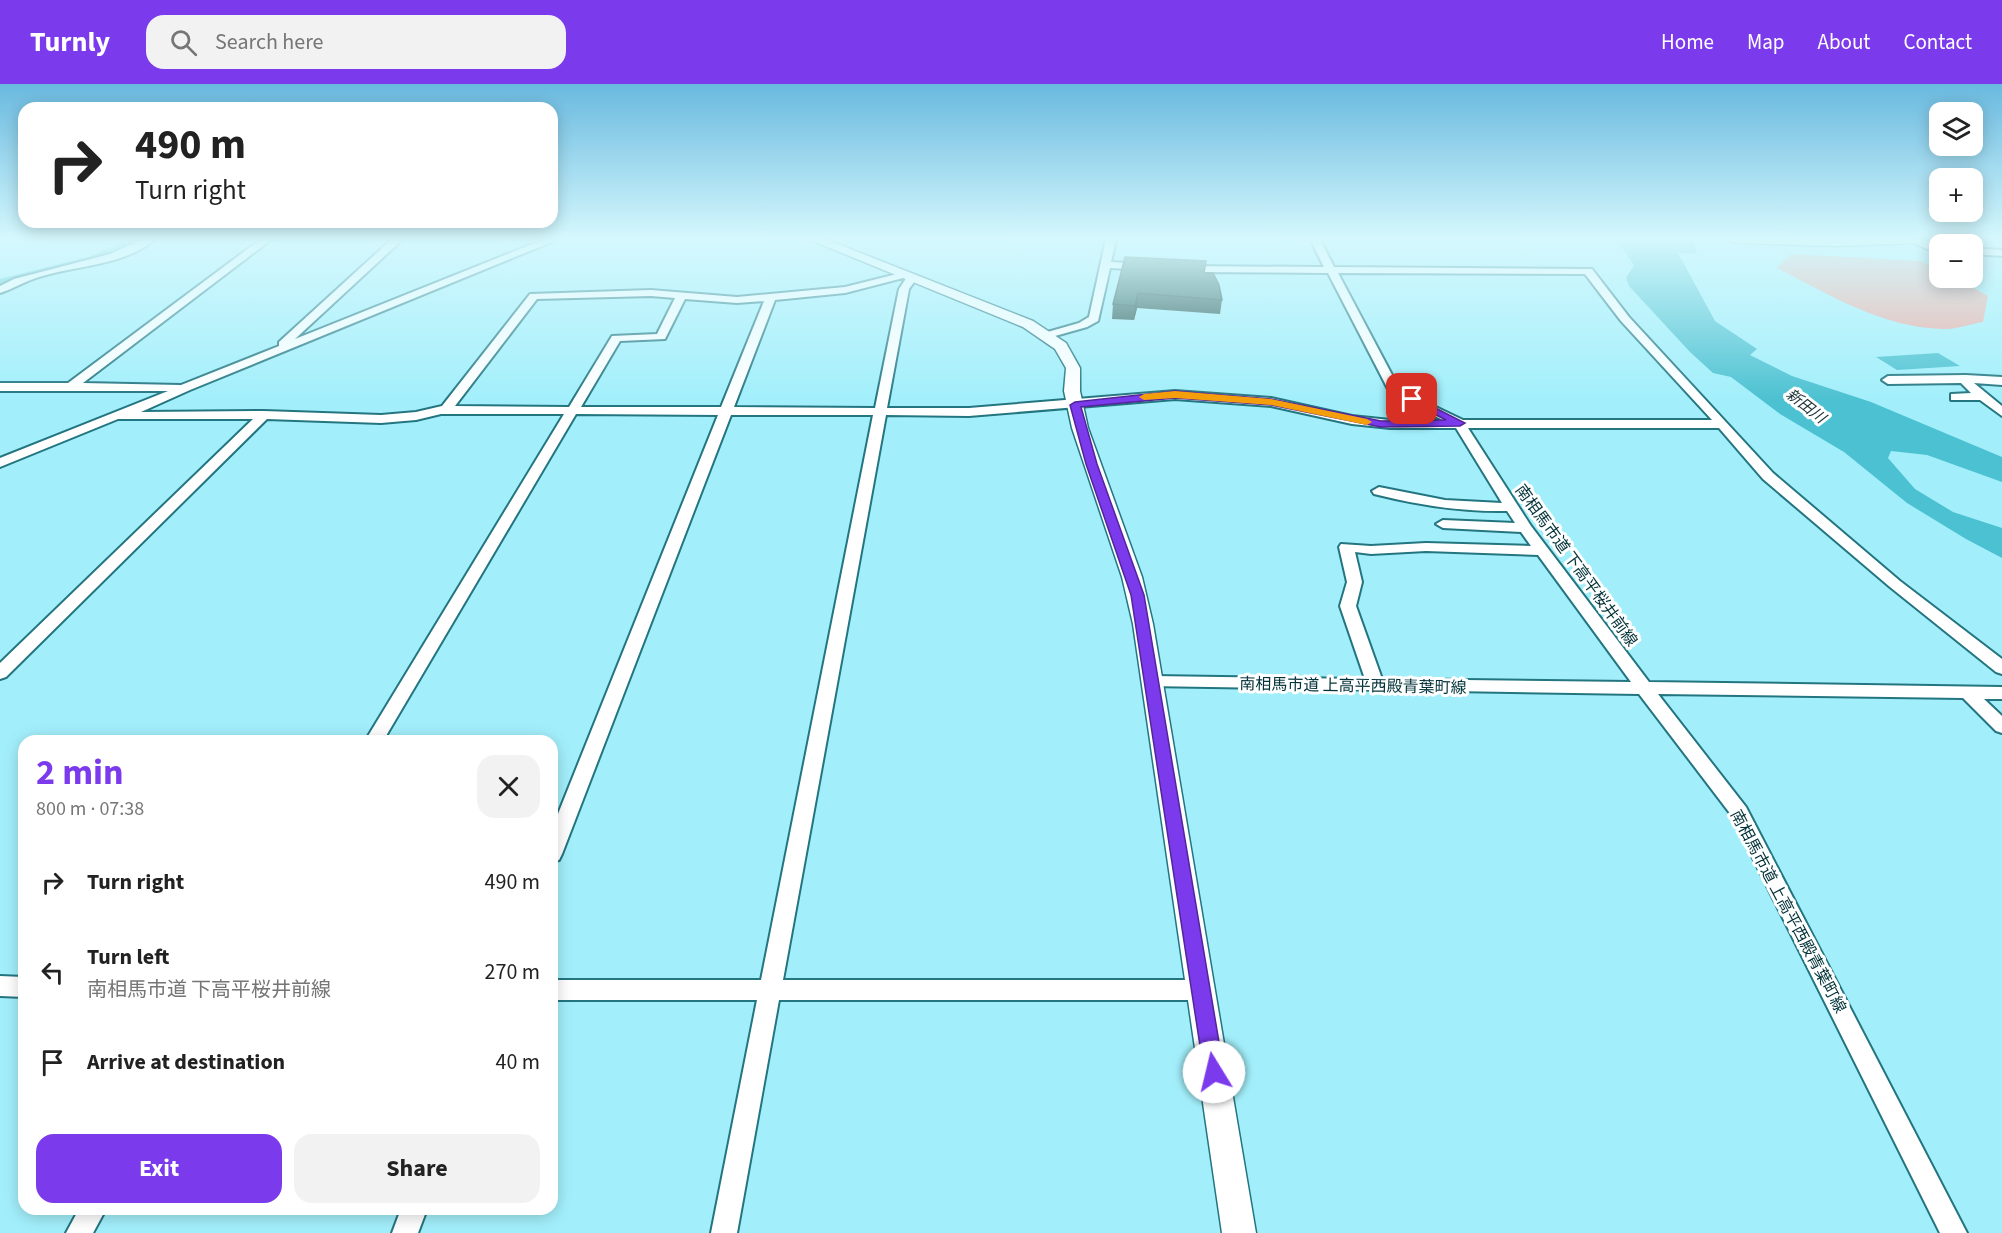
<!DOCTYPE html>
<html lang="en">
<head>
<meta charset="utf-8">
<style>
  body { margin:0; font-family:"Source Sans 3","Noto Sans JP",sans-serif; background:#f2f2f2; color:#222; height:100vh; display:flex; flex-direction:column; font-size:22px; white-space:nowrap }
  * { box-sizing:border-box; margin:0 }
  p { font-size:20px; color:#767676 }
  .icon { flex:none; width:33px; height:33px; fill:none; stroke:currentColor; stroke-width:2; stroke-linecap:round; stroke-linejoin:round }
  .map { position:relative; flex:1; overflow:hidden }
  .drawer { position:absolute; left:18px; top:651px; width:540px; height:480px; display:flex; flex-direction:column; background:#fff; border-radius:18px; box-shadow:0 3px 15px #0003 }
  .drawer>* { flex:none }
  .top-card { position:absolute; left:18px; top:18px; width:540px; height:126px; border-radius:18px; box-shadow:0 3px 15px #0003; background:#fff; color:#222; overflow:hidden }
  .buttons { position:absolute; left:1929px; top:18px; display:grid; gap:12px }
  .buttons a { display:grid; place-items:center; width:54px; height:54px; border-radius:12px; background:#fff; box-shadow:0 3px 15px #0003; font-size:30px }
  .pin { position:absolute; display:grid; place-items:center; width:51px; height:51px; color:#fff; margin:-26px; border-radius:12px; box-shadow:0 3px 9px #0006 }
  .me { position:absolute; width:66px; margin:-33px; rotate:351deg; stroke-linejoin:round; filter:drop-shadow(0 0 4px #0008) }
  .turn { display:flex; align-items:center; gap:21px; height:126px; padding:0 18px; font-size:27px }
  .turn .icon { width:78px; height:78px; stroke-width:2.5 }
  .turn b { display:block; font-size:42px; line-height:51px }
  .round { display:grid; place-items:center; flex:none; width:63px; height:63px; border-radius:18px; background:#f2f2f2 }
  .overview { display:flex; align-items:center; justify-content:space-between; height:102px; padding:0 18px }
  h1 { font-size:36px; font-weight:700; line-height:45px; color:#7c3aed }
  .primary-button { display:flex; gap:12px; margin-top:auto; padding:12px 18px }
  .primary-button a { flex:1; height:69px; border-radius:18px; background:#7c3aed; color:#fff; font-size:24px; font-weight:700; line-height:69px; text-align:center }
  .primary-button a+a { background:#f2f2f2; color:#222 }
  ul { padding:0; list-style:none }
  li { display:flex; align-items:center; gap:18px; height:90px; padding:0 18px }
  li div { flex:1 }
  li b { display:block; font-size:22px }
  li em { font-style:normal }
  header { display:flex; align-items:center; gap:36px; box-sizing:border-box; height:84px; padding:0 30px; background:#7c3aed; color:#fff }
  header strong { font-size:28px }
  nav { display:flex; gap:33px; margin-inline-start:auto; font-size:21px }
  .search { width:420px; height:54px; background:#f2f2f2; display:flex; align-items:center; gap:15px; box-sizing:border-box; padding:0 21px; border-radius:18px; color:#767676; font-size:22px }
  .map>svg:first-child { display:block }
  .green { fill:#ecaaa1 }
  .water { fill:#4cc1d1 }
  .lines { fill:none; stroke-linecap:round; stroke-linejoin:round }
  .river { fill:#4cc1d1; fill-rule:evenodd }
  .minor-casing { stroke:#237580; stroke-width:4 }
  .major-casing { stroke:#237580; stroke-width:3 }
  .highway-casing { stroke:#237580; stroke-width:3 }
  .minor { fill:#fff; fill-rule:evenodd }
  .major { fill:#fff; fill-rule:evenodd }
  .highway { fill:#fff; fill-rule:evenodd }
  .wall { fill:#1f4e4b }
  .shaded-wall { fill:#19403d }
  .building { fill:#245b57; stroke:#19403d; stroke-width:1.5 }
  .route { fill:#7c3aed; stroke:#51269a; stroke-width:1.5 }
  .slow { fill:#f59e0b }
  .labels { text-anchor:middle; stroke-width:6; stroke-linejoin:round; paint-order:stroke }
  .far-water-label { font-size:15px; font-style:italic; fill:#192e31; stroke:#fff }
  .street-label { font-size:16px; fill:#023238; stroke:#fff }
</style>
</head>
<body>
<header>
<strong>Turnly</strong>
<div class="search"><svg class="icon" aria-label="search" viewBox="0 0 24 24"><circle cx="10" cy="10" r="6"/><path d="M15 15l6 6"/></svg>Search here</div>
<nav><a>Home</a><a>Map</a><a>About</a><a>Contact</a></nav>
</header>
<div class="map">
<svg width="2002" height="1149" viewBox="0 0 2002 1149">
  <rect width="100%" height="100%" fill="#a2effb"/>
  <path class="green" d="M1791,170l129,7 19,8 1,9h17l31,18 -5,26c-13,2 -28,8 -41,7 -61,-2 -112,-34 -165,-61z"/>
  <g class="water">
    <path d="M1616,155h77l4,15 -19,-1 37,68 42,28 -7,6 42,21 79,26 131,55v25l-75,-27 -36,-4 -3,7 27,31 38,23 49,16v30l-36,-19 -59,-36 -63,-51 -64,-38 -49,-37 -18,-4 -23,-21 -61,-66 -3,-8 8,-13z"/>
    <path d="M1938,269l22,13 -63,4 -21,-13z"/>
  </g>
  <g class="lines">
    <path class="river" d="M131,155h15l-15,11 -16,7 -115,31v-9l88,-22z"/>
    <defs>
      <g id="minor">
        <path d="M143,155h12c-30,27 -79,26 -116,38 -14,4 -26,12 -39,16v-7l14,-7 96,-25z"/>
        <path d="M261,155h11l-189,144 98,2 98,-39v-4l113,-103h11l-108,100 250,-100h14l-369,151 -49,22 123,-1 117,4 35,-3 26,-6 88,-112 121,-4 86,7 108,-10 60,-15 12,6 -8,11 -22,119h82l206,-17 96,7 81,18 38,4h53l-52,-25 -63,-122 -145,-1 -5,-3 5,-3 141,1 -14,-28h10l14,28 258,2 37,48 144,156 127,108 102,78v15l-6,-2 -106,-85 -127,-108 -44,-51h-251l63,98 118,156 353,5v12h-18l18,17v17l-6,-2 -33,-33 -305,-4 88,113 221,426h-27l-208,-417 -93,-122 -492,-8 -2,-4 2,-4 6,-2 212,3 -25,-73 7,-24 -8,-35 2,-3 30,2 55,-3 105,3 -10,-14 -78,-4 -7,-4 7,-4 72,3 -8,-12c-45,1 -89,-6 -133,-17l-2,-3 7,-4 66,13 57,3 -46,-75h-66l-38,-4 -81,-18 -96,-7 -206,17 -83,-1 -103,565h418l8,3 3,7 -3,7 -8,3h-422l-42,233h-26l46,-233h-205v-20h209l112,-565h-142l-169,439 -3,6 -7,2v-33l166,-414 -142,-1 -193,327h-18l199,-327h-123l-25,6 -35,3 -114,-4 -261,258 -6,2v-16l253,-244h-135l-118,48v-9l168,-67h-168v-8h68zM1338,189l247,1 36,47 91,99h-249l-63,-30zM907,193l-8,12 -24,119 -141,-1 41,-107 70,-7zM651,212l24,2 -18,36 -45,2 -43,71 -114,-1 82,-107zM685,215l52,4 27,-2 -43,106h-140l39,-66 45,-2zM1426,467l112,4 93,127 -249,-3 -26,-73 6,-24 -7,-30 16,2z"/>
        <path d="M1106,155h10l-5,23 35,2 5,3 -5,3 -36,-2 -12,53 -11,6 -39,11 -4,-1v-4l35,-10 10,-6z"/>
        <path d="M1914,155c9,0 18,5 28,5h-2v6l-13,-1 -13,-6z"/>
        <path d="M1972,164l30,2v6l-30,-2z"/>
        <path d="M1966,291l36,2v8l-28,-2 28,23v10l-22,-16h-29v-6l20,-1 -10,-10 -73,1 -6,-4 6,-4z"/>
        <path d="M0,892l24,1v20l-24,-1z"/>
        <path d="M79,1125h27l-13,24h-27z"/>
        <path d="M401,1125h26l-9,24h-26z"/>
      </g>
      <path id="major" d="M808,155h17l208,82 33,22 14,25v23l8,37 54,149 11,47 103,609h-34l-89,-609 -11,-47 -50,-149 -8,-37 2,-23 -11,-19 -32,-22z"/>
      <path id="highway" d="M1726,155h200l-7,4 -83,3 -103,-3z"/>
    </defs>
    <use href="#minor" class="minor-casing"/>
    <use href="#major" class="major-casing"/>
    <use href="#highway" class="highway-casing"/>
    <use href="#minor" class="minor"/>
    <use href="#major" class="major"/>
    <use href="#highway" class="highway"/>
  </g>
  <path class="wall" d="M1125,173l79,16 18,27 -2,14 -83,-6 -3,12 -22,-1 1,-15z"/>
  <path class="shaded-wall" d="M1138,209l-1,15 -3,12 1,-14z"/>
  <path class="building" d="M1125,173l81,4 -2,12h9l6,12 3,15 -84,-7 -3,13 -22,-2z"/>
  <linearGradient id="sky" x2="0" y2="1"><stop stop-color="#69b9df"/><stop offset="0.49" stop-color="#d5f8fd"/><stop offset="1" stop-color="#d5f8fd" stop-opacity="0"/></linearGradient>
  <rect width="2002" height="316" fill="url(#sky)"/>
  <path class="route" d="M1175,307l96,8 110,22 65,-1 -37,-19v-4l3,-1 53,27 -5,3 -79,1 -110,-22 -96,-7 -94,9 16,57 47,131 80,477 -3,6 -7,3 -7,-3 -3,-6 -73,-477 -45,-131 -16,-59 5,-3z"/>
  <path class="slow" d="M1175,307l96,8 96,20 5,3 -5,3 -96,-20 -96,-7 -31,2 -5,-3 5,-3z"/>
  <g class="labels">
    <g class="far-water-label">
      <text transform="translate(1806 322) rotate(38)" y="5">新田川</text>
    </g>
    <g class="street-label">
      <text transform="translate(1577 481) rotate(54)" y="6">南相馬市道 下高平桜井前線</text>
      <text transform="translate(1353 601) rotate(1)" y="6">南相馬市道 上高平西殿青葉町線</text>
      <text transform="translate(1789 827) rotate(62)" y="6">南相馬市道 上高平西殿青葉町線</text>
    </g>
  </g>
</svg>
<div class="buttons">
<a><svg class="icon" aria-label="layers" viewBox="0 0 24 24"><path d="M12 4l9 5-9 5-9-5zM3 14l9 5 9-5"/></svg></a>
<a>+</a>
<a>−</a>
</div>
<div class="pin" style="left:1412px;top:315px;background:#d93025"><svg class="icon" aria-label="arrive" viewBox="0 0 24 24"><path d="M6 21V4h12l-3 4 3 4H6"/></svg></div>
<svg class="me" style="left:1214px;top:988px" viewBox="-20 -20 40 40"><circle r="19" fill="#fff"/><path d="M0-13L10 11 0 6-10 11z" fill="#7c3aed"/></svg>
<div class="top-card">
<div class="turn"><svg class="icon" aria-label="right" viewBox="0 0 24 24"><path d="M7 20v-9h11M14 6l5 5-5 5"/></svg><div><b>490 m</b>Turn right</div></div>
</div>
<section class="drawer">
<div class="overview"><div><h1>2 min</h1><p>800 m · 07:38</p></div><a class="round"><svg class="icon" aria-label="close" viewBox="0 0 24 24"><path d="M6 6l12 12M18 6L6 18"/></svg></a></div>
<ul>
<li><svg class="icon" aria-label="right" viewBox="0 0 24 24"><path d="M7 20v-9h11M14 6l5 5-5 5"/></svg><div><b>Turn right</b></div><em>490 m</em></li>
<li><svg class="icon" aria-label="left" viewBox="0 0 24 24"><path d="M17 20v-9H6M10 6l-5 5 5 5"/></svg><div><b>Turn left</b><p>南相馬市道 下高平桜井前線</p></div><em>270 m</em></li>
<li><svg class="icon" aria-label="arrive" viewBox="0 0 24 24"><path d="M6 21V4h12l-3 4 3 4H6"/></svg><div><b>Arrive at destination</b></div><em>40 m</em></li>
</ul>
<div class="primary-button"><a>Exit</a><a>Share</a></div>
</section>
</div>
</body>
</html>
